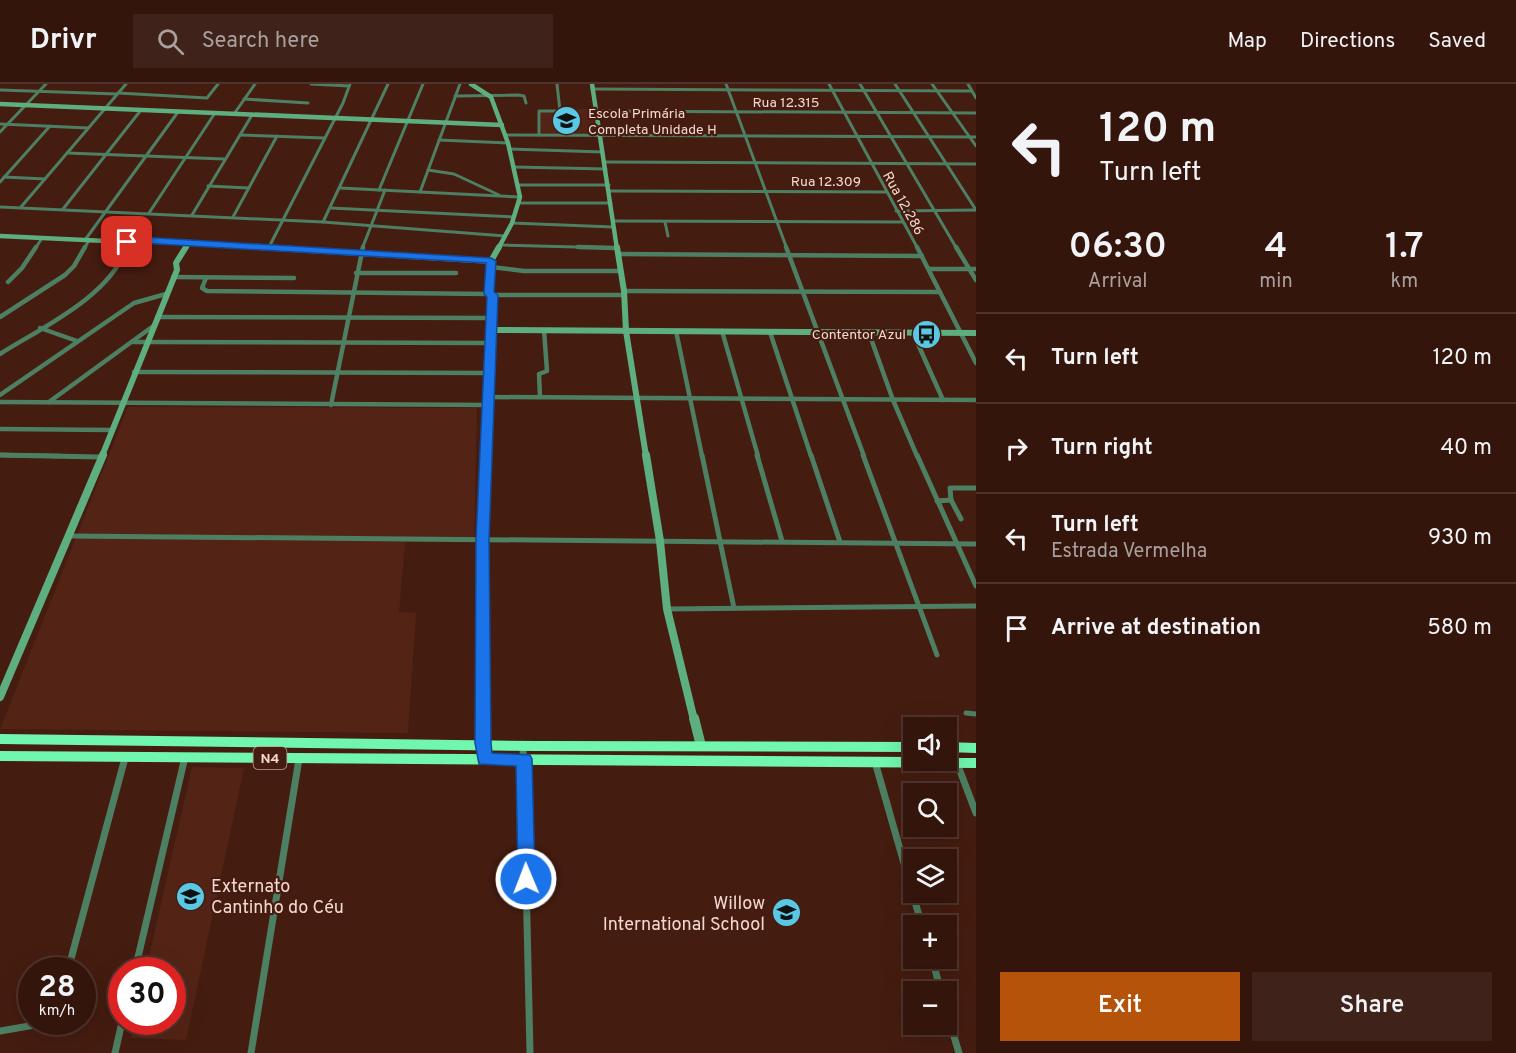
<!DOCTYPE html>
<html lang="en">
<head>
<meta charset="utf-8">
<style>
  body { margin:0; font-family:Overpass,sans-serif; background:#3f221a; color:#f1f3f6; height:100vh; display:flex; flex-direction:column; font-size:22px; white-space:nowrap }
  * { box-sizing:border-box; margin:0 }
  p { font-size:20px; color:#a99f9d }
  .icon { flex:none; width:33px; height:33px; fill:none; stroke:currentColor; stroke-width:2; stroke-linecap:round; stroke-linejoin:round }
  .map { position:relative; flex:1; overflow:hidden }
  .drawer { display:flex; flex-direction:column; background:#34150c; width:540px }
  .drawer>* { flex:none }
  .guide { background:#34150c; color:#f1f3f6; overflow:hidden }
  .controls { position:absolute; left:903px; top:633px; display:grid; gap:12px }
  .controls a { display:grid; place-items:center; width:54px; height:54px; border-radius:0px; background:#34150c; box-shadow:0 6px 24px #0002,0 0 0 2px #4e342d; font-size:30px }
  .speed { position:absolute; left:18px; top:873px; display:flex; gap:12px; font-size:30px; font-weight:700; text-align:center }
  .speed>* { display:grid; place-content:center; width:78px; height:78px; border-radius:50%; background:#34150c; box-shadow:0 6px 24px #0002,0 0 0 2px #4e342d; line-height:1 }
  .speed small { font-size:15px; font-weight:400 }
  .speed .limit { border:9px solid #d22; background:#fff; color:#111 }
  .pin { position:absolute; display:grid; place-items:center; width:51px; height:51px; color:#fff; margin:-26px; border-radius:12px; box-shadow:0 3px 9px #0006 }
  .me { position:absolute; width:66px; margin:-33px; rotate:359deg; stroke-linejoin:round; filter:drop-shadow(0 0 4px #0008) }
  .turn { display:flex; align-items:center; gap:21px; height:126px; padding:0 24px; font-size:27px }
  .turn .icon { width:78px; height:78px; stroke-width:2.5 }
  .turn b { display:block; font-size:42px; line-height:51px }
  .eta { display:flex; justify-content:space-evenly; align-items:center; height:102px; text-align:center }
  .eta b { font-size:36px; font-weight:600; line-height:42px }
  .cta { display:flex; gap:12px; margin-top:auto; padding:12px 24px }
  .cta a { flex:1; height:69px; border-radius:0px; background:#b45309; color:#fff; font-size:24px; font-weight:600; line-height:69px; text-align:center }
  .cta a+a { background:#3f221a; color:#f1f3f6 }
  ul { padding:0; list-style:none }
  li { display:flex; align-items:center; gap:18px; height:90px; padding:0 24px; border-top:2px solid #4e342d }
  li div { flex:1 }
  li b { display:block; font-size:22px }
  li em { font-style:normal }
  header { display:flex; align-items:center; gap:36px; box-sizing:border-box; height:84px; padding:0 30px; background:#34150c; border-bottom:2px solid #4e342d }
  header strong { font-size:28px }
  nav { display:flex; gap:33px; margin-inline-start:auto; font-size:21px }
  .search { width:420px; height:54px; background:#3f221a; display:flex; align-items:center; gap:15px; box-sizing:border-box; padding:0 21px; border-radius:0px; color:#a99f9d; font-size:22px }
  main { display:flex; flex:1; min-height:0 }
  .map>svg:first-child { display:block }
  .built { fill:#532416 }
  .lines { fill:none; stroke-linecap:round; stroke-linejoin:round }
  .street-far3 { stroke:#4d7f62; stroke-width:3 }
  .street-far2 { stroke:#4d7f62; stroke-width:4.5 }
  .street-far1 { stroke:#4d7f62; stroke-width:5 }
  .street { stroke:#4d7f62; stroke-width:7 }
  .secondary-far3 { stroke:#5daf80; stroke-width:4.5 }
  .secondary-far2 { stroke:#5daf80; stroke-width:6 }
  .secondary-far1 { stroke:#5daf80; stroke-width:8 }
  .secondary { stroke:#5daf80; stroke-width:10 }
  .highway { fill:#70f6ad; fill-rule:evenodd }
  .route { fill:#1a73e8; stroke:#114b97; stroke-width:1.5 }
  .labels { text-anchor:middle; stroke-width:4.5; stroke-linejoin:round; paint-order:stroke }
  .far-street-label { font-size:14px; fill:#f4d8d0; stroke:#451c10 }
  .far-poi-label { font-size:14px; fill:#f4d8d0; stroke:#451c10; text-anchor:start }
  .shield { fill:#451c10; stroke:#c0a096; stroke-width:1.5 }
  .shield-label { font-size:14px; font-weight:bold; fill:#f4d8d0 }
  .near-poi-label { font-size:18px; fill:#f4d8d0; stroke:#451c10; text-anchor:start }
</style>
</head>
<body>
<header>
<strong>Drivr</strong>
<div class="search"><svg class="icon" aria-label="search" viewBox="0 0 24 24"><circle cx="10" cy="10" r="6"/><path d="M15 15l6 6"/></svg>Search here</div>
<nav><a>Map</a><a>Directions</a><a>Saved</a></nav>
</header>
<main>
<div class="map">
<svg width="976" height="969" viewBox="0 0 976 969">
  <rect width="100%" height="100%" fill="#451c10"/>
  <g class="built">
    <path d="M577,25h15l4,26 -55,-1 -1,-22h37z"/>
    <path d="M128,323l349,1 -3,134h-69l-6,70 17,1 -8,120 -408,-4z"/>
    <path d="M192,683l52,1 -58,272 -55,-2 3,-16h38v-52h-26z"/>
  </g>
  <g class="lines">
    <g class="street-far3">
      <path d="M311,0l38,2"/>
      <path d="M388,0l-65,138 182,14"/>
      <path d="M726,0l61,165"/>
      <path d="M829,0l89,165"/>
      <path d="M860,0l97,165"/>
      <path d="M895,0l81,126"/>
      <path d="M932,0l44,62"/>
      <path d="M968,0l8,14"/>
      <path d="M592,5l379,2"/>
      <path d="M0,6l117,4"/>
      <path d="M118,9l89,5 11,-14"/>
      <path d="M455,12l63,-1 6,1 2,7"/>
      <path d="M244,15l64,4"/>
      <path d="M596,27l380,2"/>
      <path d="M234,30l21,-30"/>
      <path d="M0,40l88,4"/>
      <path d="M0,48l46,-48"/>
      <path d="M240,51l84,3"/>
      <path d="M506,51l470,2"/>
      <path d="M539,51v-24h21l-3,-27"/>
      <path d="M439,56l69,3"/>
      <path d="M509,65l94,3"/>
      <path d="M67,69l157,6"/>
      <path d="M605,78l371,2"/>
      <path d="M514,83l92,2"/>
      <path d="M428,86l26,4 45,21"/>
      <path d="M4,93l41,2"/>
      <path d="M0,98l50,-56"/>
      <path d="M519,101h90"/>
      <path d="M208,102l41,2"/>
      <path d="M340,104l180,9"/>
      <path d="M379,106l44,-106"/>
      <path d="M609,107l277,1"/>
      <path d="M420,108l40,-108"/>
      <path d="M521,119h90"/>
      <path d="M0,123l323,15"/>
      <path d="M21,123l105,-123"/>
      <path d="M331,124l183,9"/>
      <path d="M63,125l78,-99"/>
      <path d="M896,127l80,-1"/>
      <path d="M149,129l66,-100"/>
      <path d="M192,131l60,-100"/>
      <path d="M233,133l44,-81"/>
      <path d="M613,137l290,1"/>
      <path d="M665,138l3,14"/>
      <path d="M512,139l101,4"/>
      <path d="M85,156l93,-128"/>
      <path d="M499,161l117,3"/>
      <path d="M35,165l7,-11"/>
      <path d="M84,165l5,-9"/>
      <path d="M125,165l2,-7"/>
      <path d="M268,165l75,-146 7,-19"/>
      <path d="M362,165l23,-59"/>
    </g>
    <g class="street-far2">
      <path d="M578,163l38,1"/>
      <path d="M786,163l78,209"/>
      <path d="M917,163l59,116"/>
      <path d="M956,163l20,33"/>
      <path d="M618,170l304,2"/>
      <path d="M491,183l33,4h95"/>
      <path d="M929,185h47"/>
      <path d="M356,189h100"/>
      <path d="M173,193l121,1"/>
      <path d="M206,194l-4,10 5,3 282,3"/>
      <path d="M8,198l14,-14 14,-21"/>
      <path d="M624,207l316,1"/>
      <path d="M493,211h130"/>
      <path d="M0,233l65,-42 9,-9 11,-19"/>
      <path d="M157,233l334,1"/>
      <path d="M40,244l37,13"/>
      <path d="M676,247l26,125"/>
      <path d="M722,247l36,125"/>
      <path d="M770,248l41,124"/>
      <path d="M869,249l24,67 24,56"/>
      <path d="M913,249l30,67"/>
      <path d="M133,258l358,1"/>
      <path d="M0,270c39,-25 113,-59 126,-107"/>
      <path d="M134,288l356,1"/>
      <path d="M0,311l134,-92 32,-9"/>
      <path d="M489,313l487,3"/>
      <path d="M540,313l-1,-23 8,-3 -3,-41"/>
      <path d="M0,318l488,3"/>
      <path d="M49,318l103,-75"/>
      <path d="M331,321l32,-158"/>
      <path d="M0,345l112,1"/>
      <path d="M0,371l61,1"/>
    </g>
    <g class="street-far1">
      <path d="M0,371l100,2"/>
      <path d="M702,371l32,153"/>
      <path d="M757,371l25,86"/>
      <path d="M811,371l29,87"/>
      <path d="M863,371l74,200"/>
      <path d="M917,371l59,131"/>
      <path d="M951,416l10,19"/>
      <path d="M937,417l14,-1 -1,-12h26"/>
      <path d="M70,452l906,8"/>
      <path d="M667,525l309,-3"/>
      <path d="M966,629l10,1"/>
    </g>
    <g class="street">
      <path d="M523,662l7,307"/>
      <path d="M875,678l47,164"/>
      <path d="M957,679l19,50"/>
      <path d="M932,874l9,34"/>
      <path d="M68,886l57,-212"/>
      <path d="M135,886l50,-213"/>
      <path d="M946,926l13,43"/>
      <path d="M0,947l52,-9"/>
      <path d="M115,969l7,-31"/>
      <path d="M251,969l48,-294"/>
    </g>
    <g class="secondary-far3">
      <path d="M471,0l20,13 17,46 12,54 -8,26 -14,26"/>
      <path d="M592,0l25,165"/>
      <path d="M0,20l502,21"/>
      <path d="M0,152l127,6 14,-2 142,9"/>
      <path d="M185,165l4,-6"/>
    </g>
    <g class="secondary-far2">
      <path d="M258,163l233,14"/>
      <path d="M617,163l7,44 2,40 20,125"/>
      <path d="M491,246l485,3"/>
      <path d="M102,372l75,-186 -1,-7 10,-16"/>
      <path d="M486,372l7,-161 -4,-1 2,-33 8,-14"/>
    </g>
    <g class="secondary-far1">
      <path d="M646,371l14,86 7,68 27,111"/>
      <path d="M0,613l103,-242"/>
      <path d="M485,636l-2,-181 3,-84"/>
    </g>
    <g class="secondary">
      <path d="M485,634v41"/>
      <path d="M694,634l7,28"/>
    </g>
    <g class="highway">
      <path d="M0,650l536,7 378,1v10l-378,-1 -536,-7z"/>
      <path d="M946,658l30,1v10l-30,-1z"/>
      <path d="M0,667l914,6v3h32v-2h30v10l-976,-7z"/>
    </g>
  </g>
  <path class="route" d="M141,153l350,21 5,3 -2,31 4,3 -9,245 2,203 1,10 38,2 2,4 3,120 -2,6 -7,2 -6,-2 -2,-6 -2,-113 -37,-2 -4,-21 1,-203 11,-243 -3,-3 2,-31 -345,-20 -14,2 -5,-3z"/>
  <defs>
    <symbol id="school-disc" viewBox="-11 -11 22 22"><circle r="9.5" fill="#59c8e5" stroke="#451c10"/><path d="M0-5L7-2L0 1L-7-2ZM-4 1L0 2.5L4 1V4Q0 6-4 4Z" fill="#111"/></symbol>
    <symbol id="bus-disc" viewBox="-11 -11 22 22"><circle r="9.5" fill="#59c8e5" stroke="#451c10"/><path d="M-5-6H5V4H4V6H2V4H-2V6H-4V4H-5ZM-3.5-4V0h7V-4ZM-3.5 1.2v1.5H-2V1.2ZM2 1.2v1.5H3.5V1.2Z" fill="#111"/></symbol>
  </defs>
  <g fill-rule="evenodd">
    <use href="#school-disc" x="550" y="20" width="33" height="33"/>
    <use href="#bus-disc" x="910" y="234" width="33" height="33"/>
    <use href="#school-disc" x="174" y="796" width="33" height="33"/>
    <use href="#school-disc" x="770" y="812" width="33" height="33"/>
  </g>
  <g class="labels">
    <g class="far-street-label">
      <text x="786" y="23">Rua 12.315</text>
      <text x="826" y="102">Rua 12.309</text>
      <text transform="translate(904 119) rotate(61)" y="5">Rua 12.286</text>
    </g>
    <g class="far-poi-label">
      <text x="588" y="34">Escola Primária<tspan x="588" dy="16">Completa Unidade H</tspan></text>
      <text x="906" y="255" text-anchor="end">Contentor Azul</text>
    </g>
    <rect class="shield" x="253.5" y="663" width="33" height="22" rx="4.5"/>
    <g class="shield-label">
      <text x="270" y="679">N4</text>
    </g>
    <g class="near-poi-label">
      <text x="211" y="808">Externato<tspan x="211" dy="21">Cantinho do Céu</tspan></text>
      <text x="765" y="825" text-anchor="end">Willow<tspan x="765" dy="21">International School</tspan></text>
    </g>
  </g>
</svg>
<div class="controls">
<a><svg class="icon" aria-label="sound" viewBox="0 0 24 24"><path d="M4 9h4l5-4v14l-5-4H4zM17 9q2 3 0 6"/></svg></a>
<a><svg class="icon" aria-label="search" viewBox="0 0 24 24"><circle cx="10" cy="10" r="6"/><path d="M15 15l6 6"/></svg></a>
<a><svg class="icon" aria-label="layers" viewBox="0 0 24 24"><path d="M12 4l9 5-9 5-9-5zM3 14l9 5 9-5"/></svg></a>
<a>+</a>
<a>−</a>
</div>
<div class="speed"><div>28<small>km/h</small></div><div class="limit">30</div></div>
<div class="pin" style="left:127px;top:158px;background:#d93025"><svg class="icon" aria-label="arrive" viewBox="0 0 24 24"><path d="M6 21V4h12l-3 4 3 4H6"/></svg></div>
<svg class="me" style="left:526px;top:795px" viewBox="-20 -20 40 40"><circle r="17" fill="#1a73e8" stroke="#fff" stroke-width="3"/><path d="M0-11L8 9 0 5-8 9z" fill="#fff"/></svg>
</div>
<section class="drawer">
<div class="guide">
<div class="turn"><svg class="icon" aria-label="left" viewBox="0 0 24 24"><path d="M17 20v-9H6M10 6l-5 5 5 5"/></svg><div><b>120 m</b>Turn left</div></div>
</div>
<div class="eta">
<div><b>06:30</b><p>Arrival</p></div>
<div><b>4</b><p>min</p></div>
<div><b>1.7</b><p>km</p></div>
</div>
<ul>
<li><svg class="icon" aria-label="left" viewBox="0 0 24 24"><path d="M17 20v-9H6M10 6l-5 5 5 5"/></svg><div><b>Turn left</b></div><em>120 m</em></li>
<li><svg class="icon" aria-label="right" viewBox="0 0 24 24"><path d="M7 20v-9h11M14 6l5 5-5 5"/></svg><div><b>Turn right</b></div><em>40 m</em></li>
<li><svg class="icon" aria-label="left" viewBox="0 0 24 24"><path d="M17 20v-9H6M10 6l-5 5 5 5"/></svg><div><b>Turn left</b><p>Estrada Vermelha</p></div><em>930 m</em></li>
<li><svg class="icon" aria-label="arrive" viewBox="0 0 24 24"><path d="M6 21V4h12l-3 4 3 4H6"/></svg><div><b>Arrive at destination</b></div><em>580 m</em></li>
</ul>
<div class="cta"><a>Exit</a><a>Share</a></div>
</section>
</main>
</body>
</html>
